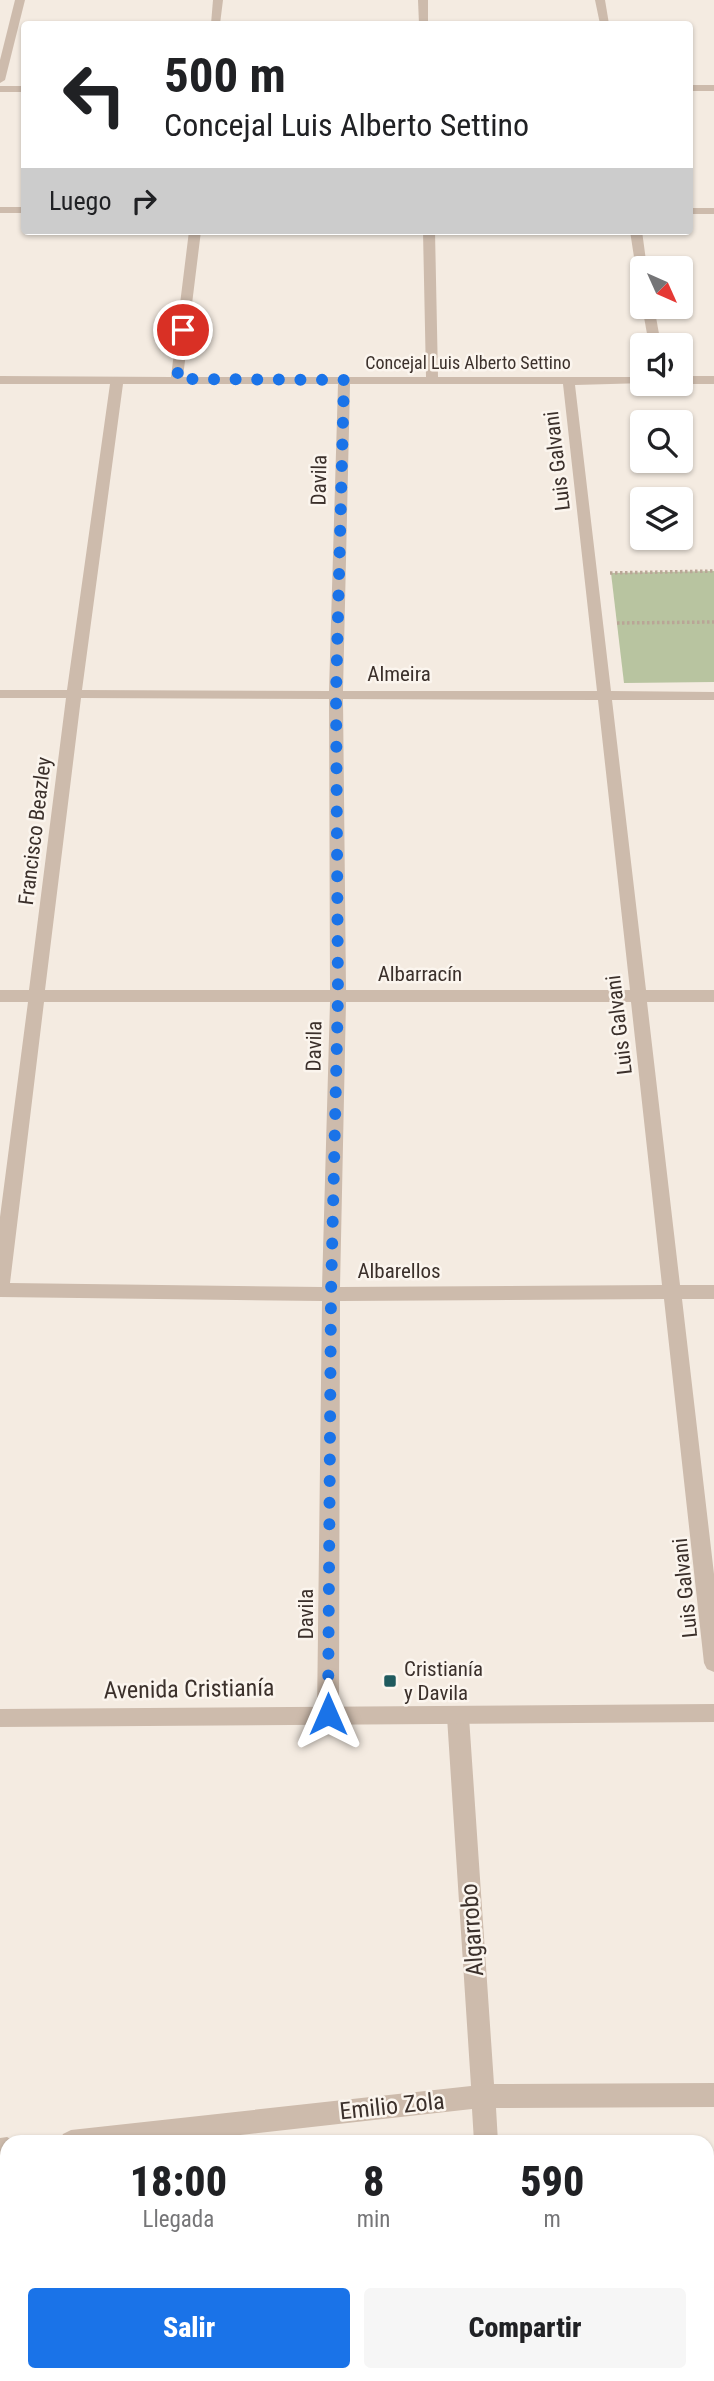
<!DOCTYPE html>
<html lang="es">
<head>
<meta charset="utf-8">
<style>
  body { margin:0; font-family:"Roboto Condensed",sans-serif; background:#f6f6f6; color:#202124; height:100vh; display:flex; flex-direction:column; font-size:26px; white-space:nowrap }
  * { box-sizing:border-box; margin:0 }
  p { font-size:23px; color:#757577 }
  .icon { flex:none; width:38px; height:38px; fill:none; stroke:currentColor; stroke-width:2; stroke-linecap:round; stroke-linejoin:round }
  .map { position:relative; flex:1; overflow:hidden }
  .panel { position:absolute; left:0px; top:2135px; width:714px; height:247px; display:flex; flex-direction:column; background:#fff; border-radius:21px 21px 0 0; box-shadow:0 2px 5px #0004 }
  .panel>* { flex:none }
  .hud { position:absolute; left:21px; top:21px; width:672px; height:214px; border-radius:7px; box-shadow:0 2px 5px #0004; background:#fff; color:#202124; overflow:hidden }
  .needle { width:46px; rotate:135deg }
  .buttons { position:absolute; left:630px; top:256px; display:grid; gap:14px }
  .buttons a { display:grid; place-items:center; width:63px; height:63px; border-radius:7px; background:#fff; box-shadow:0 2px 5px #0004; font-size:35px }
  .pin { position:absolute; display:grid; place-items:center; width:60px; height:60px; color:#fff; margin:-30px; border:4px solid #fff; border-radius:50%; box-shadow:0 2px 7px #0007 }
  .me { position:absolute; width:77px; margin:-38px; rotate:0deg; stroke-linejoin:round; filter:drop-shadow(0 0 5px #0008) }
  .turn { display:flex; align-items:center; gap:24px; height:147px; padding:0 28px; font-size:32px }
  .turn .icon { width:91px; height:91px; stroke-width:2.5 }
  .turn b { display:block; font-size:49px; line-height:60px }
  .then { display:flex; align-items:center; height:66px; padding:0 28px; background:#0003; gap:14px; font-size:26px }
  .eta { display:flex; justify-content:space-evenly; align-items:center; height:119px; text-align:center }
  .eta b { font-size:42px; font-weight:800; line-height:49px }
  .button { display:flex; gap:14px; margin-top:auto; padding:14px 28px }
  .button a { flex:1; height:80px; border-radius:7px; background:#1a73e8; color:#fff; font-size:28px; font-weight:800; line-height:80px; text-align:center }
  .button a+a { background:#f6f6f6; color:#202124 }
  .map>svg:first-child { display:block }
  .green { fill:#b8c4a0 }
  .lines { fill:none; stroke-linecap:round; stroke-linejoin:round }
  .path { stroke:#b9a596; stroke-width:3.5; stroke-dasharray:2.5 2.5; stroke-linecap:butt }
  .minor { fill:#cdbbac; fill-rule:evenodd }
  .tertiary { fill:#cdbbac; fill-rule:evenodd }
  .route { stroke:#1a73e8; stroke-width:12; stroke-dasharray:0 21.6 }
  .poi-dot { fill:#1f5a5e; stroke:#fbf5ee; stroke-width:2.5 }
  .labels { text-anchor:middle; stroke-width:5; stroke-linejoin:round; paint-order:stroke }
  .far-street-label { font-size:18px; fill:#3b302b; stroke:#fbf5ee }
  .street-label { font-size:21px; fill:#3b302b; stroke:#fbf5ee }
  .poi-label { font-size:21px; fill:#3b302b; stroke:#fbf5ee; text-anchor:start }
  .near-street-label { font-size:24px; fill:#3b302b; stroke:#fbf5ee }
</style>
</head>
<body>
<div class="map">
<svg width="714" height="2381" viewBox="0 0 714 2381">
  <rect width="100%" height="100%" fill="#f4ebe1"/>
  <path class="green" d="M714,571v111l-90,1 -13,-110z"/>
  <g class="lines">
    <g class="path">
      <path d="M610,573l104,-2"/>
      <path d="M617,623l97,-1"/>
    </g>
    <g class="minor">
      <path d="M15,0h10l-20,80 -5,3v-23z"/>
      <path d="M213,0h10l-3,24h-9z"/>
      <path d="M418,0h10v24h-9z"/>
      <path d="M595,0h10l4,24h-9z"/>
      <rect x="690" y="85" width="24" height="6"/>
      <rect x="0" y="86" width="24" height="6"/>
      <rect x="0" y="207" width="24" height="6"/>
      <rect x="690" y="208" width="24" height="6"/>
      <path d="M189,231h12l-18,146h243l-3,-146h12l3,146h204v6h4l-71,2 36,306 103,1v8h-102l34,290h68v12h-67l33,283h34v14h-32l32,275v98l-7,-3 -3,-6 -40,-364 -324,2 -1,413 -4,7 -7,2 -7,-2 -4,-7 5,-413 -322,-4v-80l28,-215h-28v-12h29l37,-292h-66v-8h67l43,-306h-110v-8l171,1zM123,384h215l-9,307 -247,-1zM350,384h213l34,307h-254zM81,698l248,1 1,291h-285zM343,699l255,1 32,290h-284zM44,1002h286l-8,285 -312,-4zM346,1002h285l31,283 -322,2z"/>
      <path d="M630,231h12l5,37h-5v5l-6,-3z"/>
      <path d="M642,306h12l7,39h-12z"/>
      <rect x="681" y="376" width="33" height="8"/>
      <path d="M458,1708l7,2 4,7 25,367 220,-1v24l-218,1 2,34h-24l-2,-33 -294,33h-119l4,-8 8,-4 400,-44 -24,-369 4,-7z"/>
      <path d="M7,2137l9,5h-9v19l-7,1v-24z"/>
      <rect x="486" y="2375" width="26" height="6"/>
    </g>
    <path class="tertiary" d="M714,1704v18l-714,5v-18z"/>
  </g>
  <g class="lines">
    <path class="route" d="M183,330l-6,49 167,1 -8,315 2,300 -7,299 -3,420"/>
  </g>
  <rect class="poi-dot" x="383" y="1674" width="14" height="14" rx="3.5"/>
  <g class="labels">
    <g class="far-street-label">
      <text x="468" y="369">Concejal Luis Alberto Settino</text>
    </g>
    <g class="street-label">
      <text transform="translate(557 461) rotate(-97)" y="7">Luis Galvani</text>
      <text transform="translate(319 480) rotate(-89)" y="7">Davila</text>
      <text x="399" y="681">Almeira</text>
      <text transform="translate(35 831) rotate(-83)" y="7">Francisco Beazley</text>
      <text x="420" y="981">Albarracín</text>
      <text transform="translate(619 1025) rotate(-97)" y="7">Luis Galvani</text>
      <text transform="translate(314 1046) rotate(-89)" y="7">Davila</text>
      <text x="399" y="1278">Albarellos</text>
      <text transform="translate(685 1588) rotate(-96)" y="7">Luis Galvani</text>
      <text transform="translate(306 1614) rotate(-90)" y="7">Davila</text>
    </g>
    <g class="poi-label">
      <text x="404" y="1676">Cristianía<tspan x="404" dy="24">y Davila</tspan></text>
    </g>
    <g class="near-street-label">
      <text transform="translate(189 1689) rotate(-1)" y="8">Avenida Cristianía</text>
      <text transform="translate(472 1930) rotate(-94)" y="8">Algarrobo</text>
      <text transform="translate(392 2106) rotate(-6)" y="8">Emilio Zola</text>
    </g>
  </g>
</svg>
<div class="buttons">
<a><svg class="needle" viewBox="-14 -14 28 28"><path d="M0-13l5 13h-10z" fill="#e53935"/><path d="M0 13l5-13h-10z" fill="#757577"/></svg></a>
<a><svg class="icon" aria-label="sound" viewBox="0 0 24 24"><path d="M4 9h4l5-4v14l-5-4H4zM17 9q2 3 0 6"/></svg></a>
<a><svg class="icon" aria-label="search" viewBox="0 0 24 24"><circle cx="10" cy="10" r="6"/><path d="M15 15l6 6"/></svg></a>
<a><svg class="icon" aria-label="layers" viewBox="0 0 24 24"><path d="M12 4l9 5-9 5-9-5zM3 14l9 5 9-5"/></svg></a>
</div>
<div class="pin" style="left:183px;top:330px;background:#d93025"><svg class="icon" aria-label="arrive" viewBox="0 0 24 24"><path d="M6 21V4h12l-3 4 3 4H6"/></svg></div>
<svg class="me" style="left:328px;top:1714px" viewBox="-20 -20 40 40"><path d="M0-17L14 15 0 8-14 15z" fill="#1a73e8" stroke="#fff" stroke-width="4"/></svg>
<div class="hud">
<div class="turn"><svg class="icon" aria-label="left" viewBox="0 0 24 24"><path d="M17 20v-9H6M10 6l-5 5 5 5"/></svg><div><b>500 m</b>Concejal Luis Alberto Settino</div></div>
<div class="then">Luego<svg class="icon" aria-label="right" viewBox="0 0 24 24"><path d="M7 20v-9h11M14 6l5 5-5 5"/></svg></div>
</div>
<section class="panel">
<div class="eta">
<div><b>18:00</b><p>Llegada</p></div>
<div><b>8</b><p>min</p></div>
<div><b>590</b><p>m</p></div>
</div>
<div class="button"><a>Salir</a><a>Compartir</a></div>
</section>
</div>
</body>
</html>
